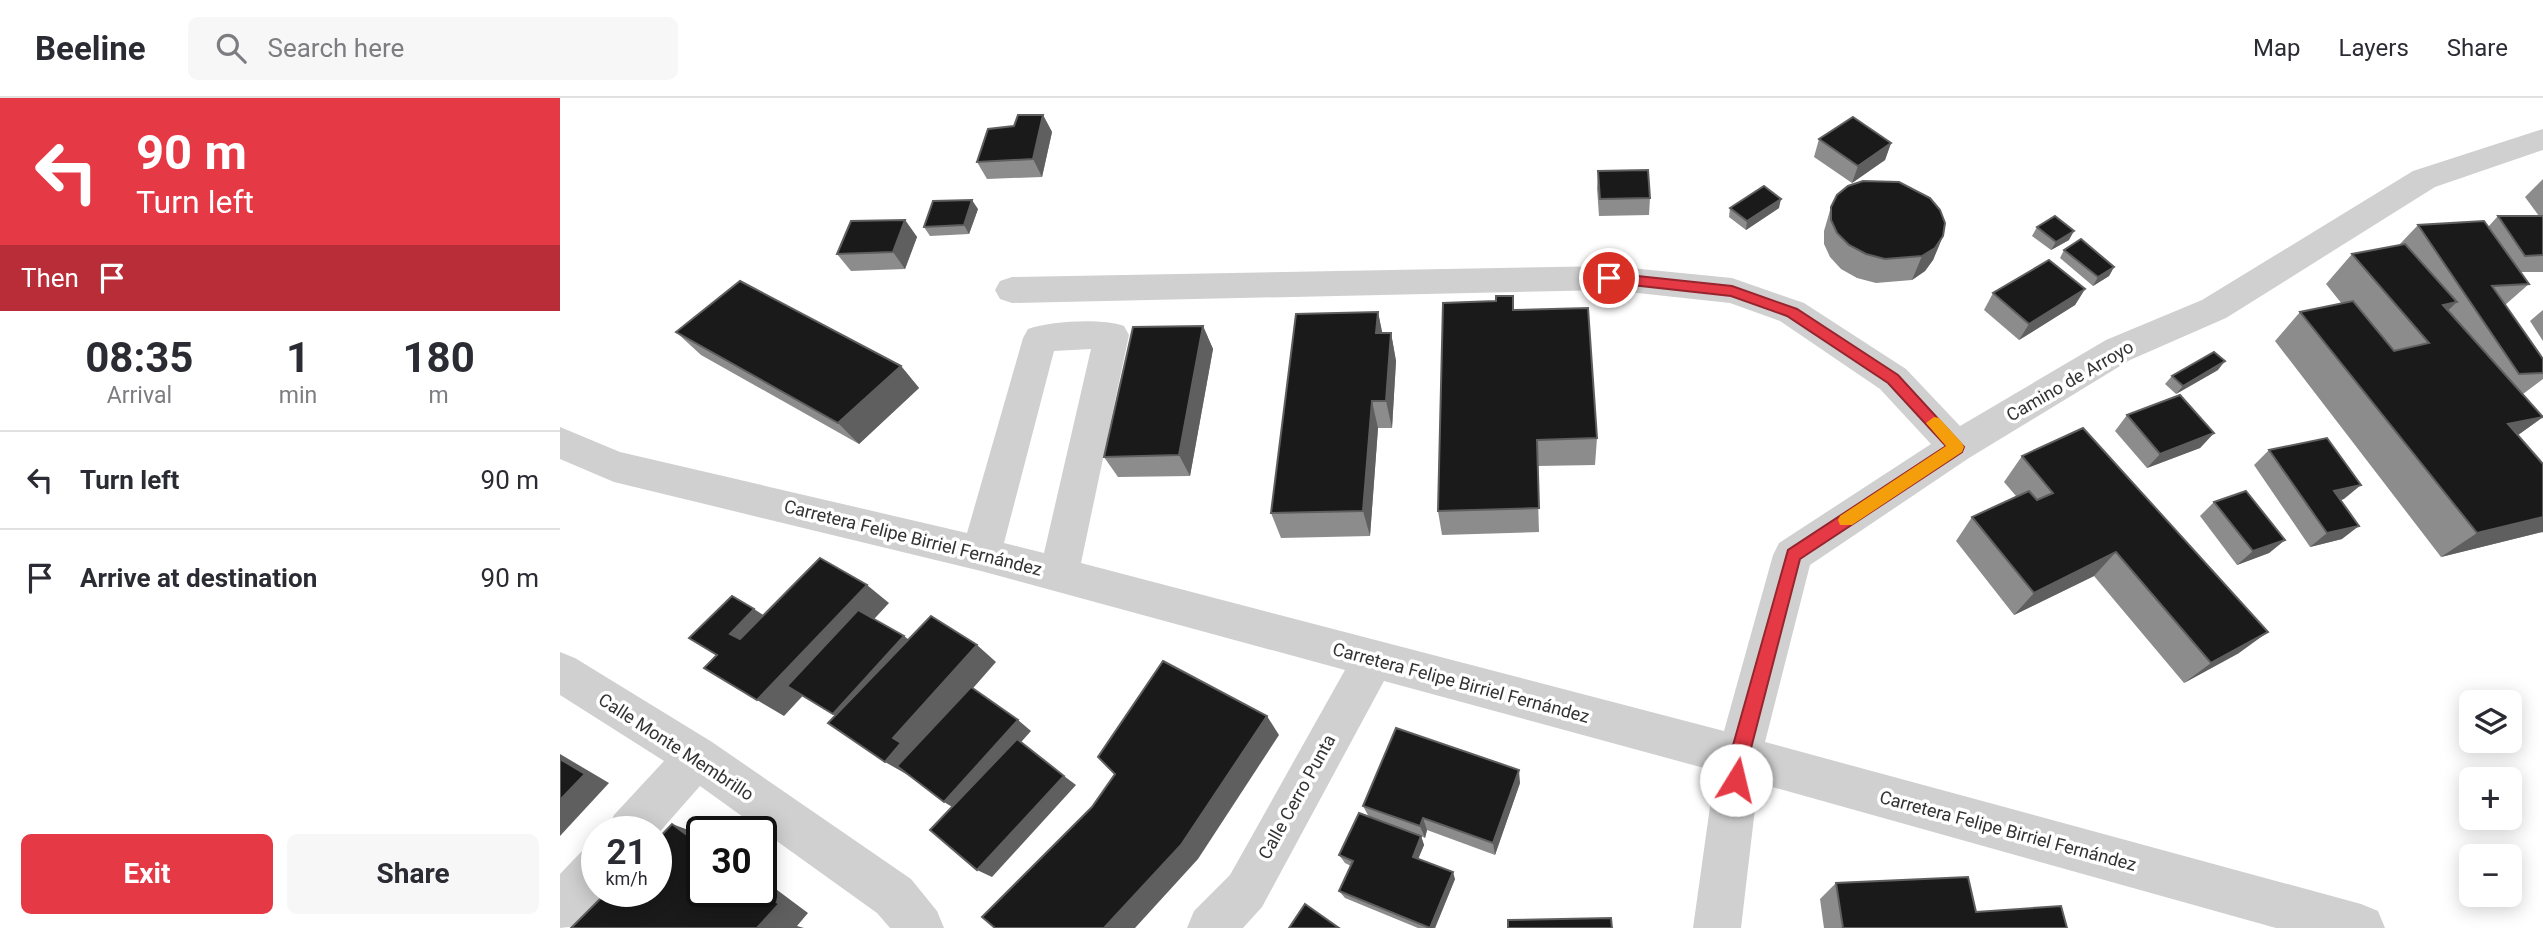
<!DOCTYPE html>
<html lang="en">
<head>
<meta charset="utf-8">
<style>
  body { margin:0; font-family:Roboto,sans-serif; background:#f7f7f7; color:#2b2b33; height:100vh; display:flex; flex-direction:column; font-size:26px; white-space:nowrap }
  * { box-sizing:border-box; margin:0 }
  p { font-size:23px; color:#7c7c81 }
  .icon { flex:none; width:38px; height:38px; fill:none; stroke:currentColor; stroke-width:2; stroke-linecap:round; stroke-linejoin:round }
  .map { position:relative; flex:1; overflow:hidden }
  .side { display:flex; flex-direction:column; background:#fff; width:560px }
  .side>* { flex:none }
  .hud { background:#e63946; color:#fff; overflow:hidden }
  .buttons { position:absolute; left:1899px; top:592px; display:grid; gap:14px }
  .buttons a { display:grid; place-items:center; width:63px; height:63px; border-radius:10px; background:#fff; box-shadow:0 4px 18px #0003; font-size:35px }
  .speed { position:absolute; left:21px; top:718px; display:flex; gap:14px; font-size:35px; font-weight:700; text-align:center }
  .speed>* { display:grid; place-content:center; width:91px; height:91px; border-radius:50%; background:#fff; box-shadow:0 4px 18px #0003; line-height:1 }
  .speed small { font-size:18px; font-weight:400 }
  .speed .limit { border:4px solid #111; border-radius:10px; background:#fff; color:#111 }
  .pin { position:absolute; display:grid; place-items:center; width:60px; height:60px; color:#fff; margin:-30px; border:4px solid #fff; border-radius:50%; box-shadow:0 2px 7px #0007 }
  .me { position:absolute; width:77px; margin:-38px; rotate:9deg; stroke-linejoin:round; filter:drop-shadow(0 0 5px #0008) }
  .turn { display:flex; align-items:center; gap:24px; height:147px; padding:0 21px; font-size:32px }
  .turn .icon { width:91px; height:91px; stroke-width:2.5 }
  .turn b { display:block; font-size:49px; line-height:60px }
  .then { display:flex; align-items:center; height:66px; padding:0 21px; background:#0003; gap:14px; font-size:26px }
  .eta { display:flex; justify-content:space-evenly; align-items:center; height:119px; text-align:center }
  .eta b { font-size:42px; font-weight:700; line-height:49px }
  .button { display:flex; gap:14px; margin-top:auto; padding:14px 21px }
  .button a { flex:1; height:80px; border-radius:10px; background:#e63946; color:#fff; font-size:28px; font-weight:700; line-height:80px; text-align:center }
  .button a+a { background:#f7f7f7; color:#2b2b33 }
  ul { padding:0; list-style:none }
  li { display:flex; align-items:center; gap:21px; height:98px; padding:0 21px; border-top:2px solid #e1e1e2 }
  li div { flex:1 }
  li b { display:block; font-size:26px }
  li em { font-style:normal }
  header { display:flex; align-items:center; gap:42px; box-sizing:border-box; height:98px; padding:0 35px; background:#fff; border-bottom:2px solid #e1e1e2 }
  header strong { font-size:33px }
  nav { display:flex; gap:38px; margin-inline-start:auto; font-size:24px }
  .search { width:490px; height:63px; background:#f7f7f7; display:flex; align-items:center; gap:18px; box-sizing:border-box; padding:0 24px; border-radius:10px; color:#7c7c81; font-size:26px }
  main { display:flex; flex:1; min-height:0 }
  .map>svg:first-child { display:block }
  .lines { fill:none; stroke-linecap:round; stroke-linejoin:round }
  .minor { fill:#d0d0d0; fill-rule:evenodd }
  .wall { fill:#8c8c8c }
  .shaded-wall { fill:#5f5f5f }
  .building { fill:#1a1a1a; stroke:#5f5f5f; stroke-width:2 }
  .route { fill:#e63946; stroke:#96252e; stroke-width:2 }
  .slow { fill:#f59e0b }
  .labels { text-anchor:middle; stroke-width:7; stroke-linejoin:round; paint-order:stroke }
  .street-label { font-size:18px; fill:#333; stroke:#fff }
</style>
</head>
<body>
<header>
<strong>Beeline</strong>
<div class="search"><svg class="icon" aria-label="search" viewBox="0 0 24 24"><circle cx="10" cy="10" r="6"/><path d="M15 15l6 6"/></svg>Search here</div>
<nav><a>Map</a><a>Layers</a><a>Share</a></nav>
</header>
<main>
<section class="side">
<div class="hud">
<div class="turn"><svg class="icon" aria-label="left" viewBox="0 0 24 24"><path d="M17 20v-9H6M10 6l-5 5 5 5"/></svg><div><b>90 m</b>Turn left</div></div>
<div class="then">Then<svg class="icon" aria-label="arrive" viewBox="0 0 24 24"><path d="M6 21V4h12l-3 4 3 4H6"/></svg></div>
</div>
<div class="eta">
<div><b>08:35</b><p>Arrival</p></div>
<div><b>1</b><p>min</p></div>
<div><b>180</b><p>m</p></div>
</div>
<ul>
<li><svg class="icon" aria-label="left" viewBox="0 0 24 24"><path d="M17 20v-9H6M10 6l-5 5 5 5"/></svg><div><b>Turn left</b></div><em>90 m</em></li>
<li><svg class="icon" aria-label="arrive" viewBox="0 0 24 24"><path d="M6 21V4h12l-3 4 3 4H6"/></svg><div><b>Arrive at destination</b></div><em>90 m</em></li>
</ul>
<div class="button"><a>Exit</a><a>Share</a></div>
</section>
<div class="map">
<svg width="1983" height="830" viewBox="0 0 1983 830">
  <rect width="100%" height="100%" fill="#fff"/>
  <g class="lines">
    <g class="minor">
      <path d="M1983,31v21l-108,37 -209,131 -96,42 -161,98 -159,107 -45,177 596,162 17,7 7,17h-109l-518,-145 -17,145h-48l22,-157 -331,-90 -122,226 -19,21h-56l7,-17 36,-36 115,-205 -364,-99 -367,-89 -54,-23v-32l60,25 347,81 56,-195 5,-9c23,-8 73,-11 96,-3l5,9 -48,228 643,168 49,-176 6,-12 152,-99 -51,-55 -100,-68 -50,-18 -120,-13 -598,13 -12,-4 -5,-9 5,-9 12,-4 598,-11 122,12 72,25 102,66 54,57 146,-86 96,-40 211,-129zM531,251l-47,204 -40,-10 50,-192z"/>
      <path d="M0,554l15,6 137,84 199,137 26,32 7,17h-54l-13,-15 -177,-127 -44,50v-5h-49l7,-16 50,-54 -104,-66z"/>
      <path d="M37,747v46h11l-31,35 -17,2v-54l21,-22z"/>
    </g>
  </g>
  <g class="wall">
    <path d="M483,17l9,17 -10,45 -55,2 -10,-17 37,-36z"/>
    <path d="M1259,41l72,4 -6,17 -33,23 -38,-26z"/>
    <path d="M1038,73l52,27 -1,17 -50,1 -2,-28z"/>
    <path d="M1983,81v93h-22l8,12 -24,21 38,54v20l-20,15 20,23 -25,18 25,29v69l-1,-1 -101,25 -166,-216 25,-29 42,-8 -16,-20 26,-30 47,-9 19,-20 70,2 10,-11h41l-14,-19z"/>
    <path d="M1271,109l112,29 -10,24 -8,11 -13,9 -36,3 -19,-5 -16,-9 -11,-12 -6,-13v-13z"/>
    <path d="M1170,110h49l-33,22 -17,-13z"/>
    <path d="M418,111l-9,25 -39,2 -6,-9z"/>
    <path d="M345,122l12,17 -12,32 -54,2 -14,-17z"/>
    <path d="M1477,129l32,13 -18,10 -19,-14z"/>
    <path d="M1504,152l50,17 -5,9 -16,10 -33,-28z"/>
    <path d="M1525,191l-10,16 -56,35 -35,-30 9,-17z"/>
    <path d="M936,203l17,9 84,128 -2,27 -58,1 2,66 -97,3 -4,-24z"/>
    <path d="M1983,212v31l-13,-20z"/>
    <path d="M818,214l4,21h9l5,28 -4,67h-14l-8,108 -89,2 -10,-25z"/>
    <path d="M643,228l10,23 -23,127 -72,1 -14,-20z"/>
    <path d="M116,234l225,34 18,22 -60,56 -158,-89z"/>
    <path d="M1658,272l-42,24 -11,-10 7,-8z"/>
    <path d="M1567,317l87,18 -14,15 -53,20 -32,-37z"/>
    <path d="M1709,352l75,49 -3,1 1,39 -32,8 -56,-82z"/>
    <path d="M1462,358l217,197 -55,30 -90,-107 -80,39 -58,-74 16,-24 44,-21 -12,-14z"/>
    <path d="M1654,404l71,38 -16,13 -32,12 -37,-49z"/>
    <path d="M960,685l-25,72 -68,-25 -2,8 -4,-2 3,9 -6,14 37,20 -20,49h-17l-73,-30 -6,-7 12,-25 -6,-3 -6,-8 30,-38 -6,-11z"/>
    <path d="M1276,785l140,29 91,16h-243l-4,-29z"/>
  </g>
  <g class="shaded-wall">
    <path d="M483,17l9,17 -10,45 -9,-18z"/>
    <path d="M1331,45l-6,17 -33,23 6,-17z"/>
    <path d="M1221,101l-2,9 -33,22 1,-9z"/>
    <path d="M412,102l6,9 -9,25 -5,-9z"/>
    <path d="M345,122l12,17 -12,32 -12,-17z"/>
    <path d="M1514,133l-5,9 -18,10 5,-8z"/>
    <path d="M1383,138l-10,24 -8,11 -13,9 10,-24z"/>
    <path d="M1554,169l-5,9 -16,10 5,-9z"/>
    <path d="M1525,191l-10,16 -56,35 10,-16z"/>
    <path d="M1897,204l-31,29 17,-26z"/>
    <path d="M818,214l6,29 -8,-8z"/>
    <path d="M643,228l10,23 -23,127 -11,-21z"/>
    <path d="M831,235l5,28 -4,67 -6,-27z"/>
    <path d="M1665,263l-7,9 -42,24 7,-8z"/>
    <path d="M341,268l18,22 -60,56 -21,-21z"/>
    <path d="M812,303l6,27 -8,108 -7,-25z"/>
    <path d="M1983,319l-36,26 1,-19z"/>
    <path d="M1654,335l-14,15 -53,20 13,-14z"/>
    <path d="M1801,387l-17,14 -26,6 16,-14z"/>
    <path d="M1983,419v15h-1l-101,25 36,-24z"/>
    <path d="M1799,428l-17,13 -32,8 17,-14z"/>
    <path d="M1725,442l-16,13 -32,12 16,-14z"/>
    <path d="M1556,454l-22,24 -80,39 20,-22z"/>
    <path d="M307,487l22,18 -105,113 -27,-16z"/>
    <path d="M194,511l26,17 -23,25 -27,-17z"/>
    <path d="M1708,534l-29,21 -55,30 27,-20z"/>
    <path d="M344,538l15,12 -69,77 -17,-11z"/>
    <path d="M417,547l19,17 -80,91 -8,22 -23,-13 8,-24z"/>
    <path d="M707,618l12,19 -81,124 -63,69h-31z"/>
    <path d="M458,622l13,11 -72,80 -15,-9z"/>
    <path d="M0,656l49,29 -49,53z"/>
    <path d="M959,672l1,13 -25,72 -2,-12z"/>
    <path d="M504,678l12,9 -84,92 -15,-7z"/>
    <path d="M863,720l4,12 -2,8 -5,-12z"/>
    <path d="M112,726l30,11v11z"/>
    <path d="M861,738l3,9 -8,19 -3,-7z"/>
    <path d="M893,774l2,7 -20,49h-5z"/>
    <path d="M201,780l47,35 -11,13 7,2h-47l4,-38z"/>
  </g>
  <g class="building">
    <path d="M458,17h25l-10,44 -56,3 11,-33 26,-3z"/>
    <path d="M1293,19l38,26 -33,23 -39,-27z"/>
    <path d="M1088,72l2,28 -50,1 -2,-28z"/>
    <path d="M1303,83l36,1 31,16 10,12 5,13 -2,13 -8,12 -13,8 -37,3 -19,-5 -17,-9 -12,-12 -6,-13v-13l6,-12 11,-9z"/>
    <path d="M1204,88l17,13 -34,22 -17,-13z"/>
    <path d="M412,102l-8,25 -40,2 9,-26z"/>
    <path d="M1495,118l19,15 -18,11 -19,-15z"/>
    <path d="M1938,118h45v39l-18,1z"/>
    <path d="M345,122l-12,32 -56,2 14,-33z"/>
    <path d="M1924,123l45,63 -37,2 51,73v14l-24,1 -101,-149z"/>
    <path d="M1521,141l33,28 -16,10 -34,-27z"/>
    <path d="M1845,146l52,58 -14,3 100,112 -35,7 35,40v53l-66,16 -177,-221 53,-11 41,50 35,-8 -77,-89z"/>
    <path d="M1489,162l36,29 -56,35 -36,-31z"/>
    <path d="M180,183l161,85 -63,57 -162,-91z"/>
    <path d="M936,198h17v14l75,-2 9,130 -60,2 2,68 -101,3 5,-208 53,-2z"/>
    <path d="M818,214l-2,21h15l-5,68h-14l-9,110 -92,2 25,-199z"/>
    <path d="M643,228l-24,129 -75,2 29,-130z"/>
    <path d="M1654,254l11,9 -42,25 -11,-10z"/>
    <path d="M1620,297l34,38 -54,21 -33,-39z"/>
    <path d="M1523,330l185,204 -57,31 -95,-111 -82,41 -62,-76 57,-26 8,9 16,-7 -31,-37z"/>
    <path d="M1767,340l34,47 -27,6 25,35 -32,7 -58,-83z"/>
    <path d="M1686,393l39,49 -32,11 -39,-49z"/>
    <path d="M260,460l47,27 -110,115 -53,-32 13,-13 -28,-17 43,-42 22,13 -24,25 10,5z"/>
    <path d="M298,512l46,26 -71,78 -46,-28z"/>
    <path d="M371,518l46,29 -84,93 8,5 -16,19 -57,-39z"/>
    <path d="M603,563l104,55 -86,129 -77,83h-109l-13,-11 110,-110 23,-33 -17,-17z"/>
    <path d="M411,589l47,33 -74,82 -47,-36z"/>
    <path d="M836,630l123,42 -26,73 -70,-25 -3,8 -57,-20z"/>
    <path d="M457,641l47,37 -87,94 -47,-40z"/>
    <path d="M0,661l25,15 -25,26z"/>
    <path d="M799,715l62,23 -8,21 40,15 -23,56 -91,-37 14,-30 -14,-6z"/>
    <path d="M112,726l30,22v45l59,-1 18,14 -22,24h-186l37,-37h48v-50z"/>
    <path d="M1408,779l8,35 85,-6 6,22h-224l-7,-45z"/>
    <path d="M745,806l34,24h-50z"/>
    <path d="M1051,820l1,10h-104v-8z"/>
  </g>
  <path class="route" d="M1049,175l123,13 65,23 101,66 66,72 -2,5 -162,107 -51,197 -6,31 -7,2 -6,-2 -3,-7 3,-24 58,-206 158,-104 -58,-63 -101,-67 -56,-20 -126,-14v-7z"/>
  <path class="slow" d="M1374,319l5,1 23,25 2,4 -2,5 -110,73h-12l-2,-5 2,-4 106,-70 -20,-23z"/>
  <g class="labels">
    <g class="street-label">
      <text transform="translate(1510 283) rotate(-30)" y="6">Camino de Arroyo</text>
      <text transform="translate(353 440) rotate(14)" y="6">Carretera Felipe Birriel Fernández</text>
      <text transform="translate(901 585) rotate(15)" y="6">Carretera Felipe Birriel Fernández</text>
      <text transform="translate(116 649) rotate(33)" y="6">Calle Monte Membrillo</text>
      <text transform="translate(737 699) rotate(-61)" y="6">Calle Cerro Punta</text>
      <text transform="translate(1448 733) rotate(15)" y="6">Carretera Felipe Birriel Fernández</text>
    </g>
  </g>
</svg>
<div class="buttons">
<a><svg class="icon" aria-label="layers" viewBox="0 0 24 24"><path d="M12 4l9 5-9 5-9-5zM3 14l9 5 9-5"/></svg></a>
<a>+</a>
<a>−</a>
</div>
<div class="speed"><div>21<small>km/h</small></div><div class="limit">30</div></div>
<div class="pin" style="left:1049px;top:180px;background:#d93025"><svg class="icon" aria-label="arrive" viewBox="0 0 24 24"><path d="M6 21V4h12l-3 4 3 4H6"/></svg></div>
<svg class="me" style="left:1176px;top:682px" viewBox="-20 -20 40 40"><circle r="19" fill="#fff"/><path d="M0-13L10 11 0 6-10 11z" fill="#e63946"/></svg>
</div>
</main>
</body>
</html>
